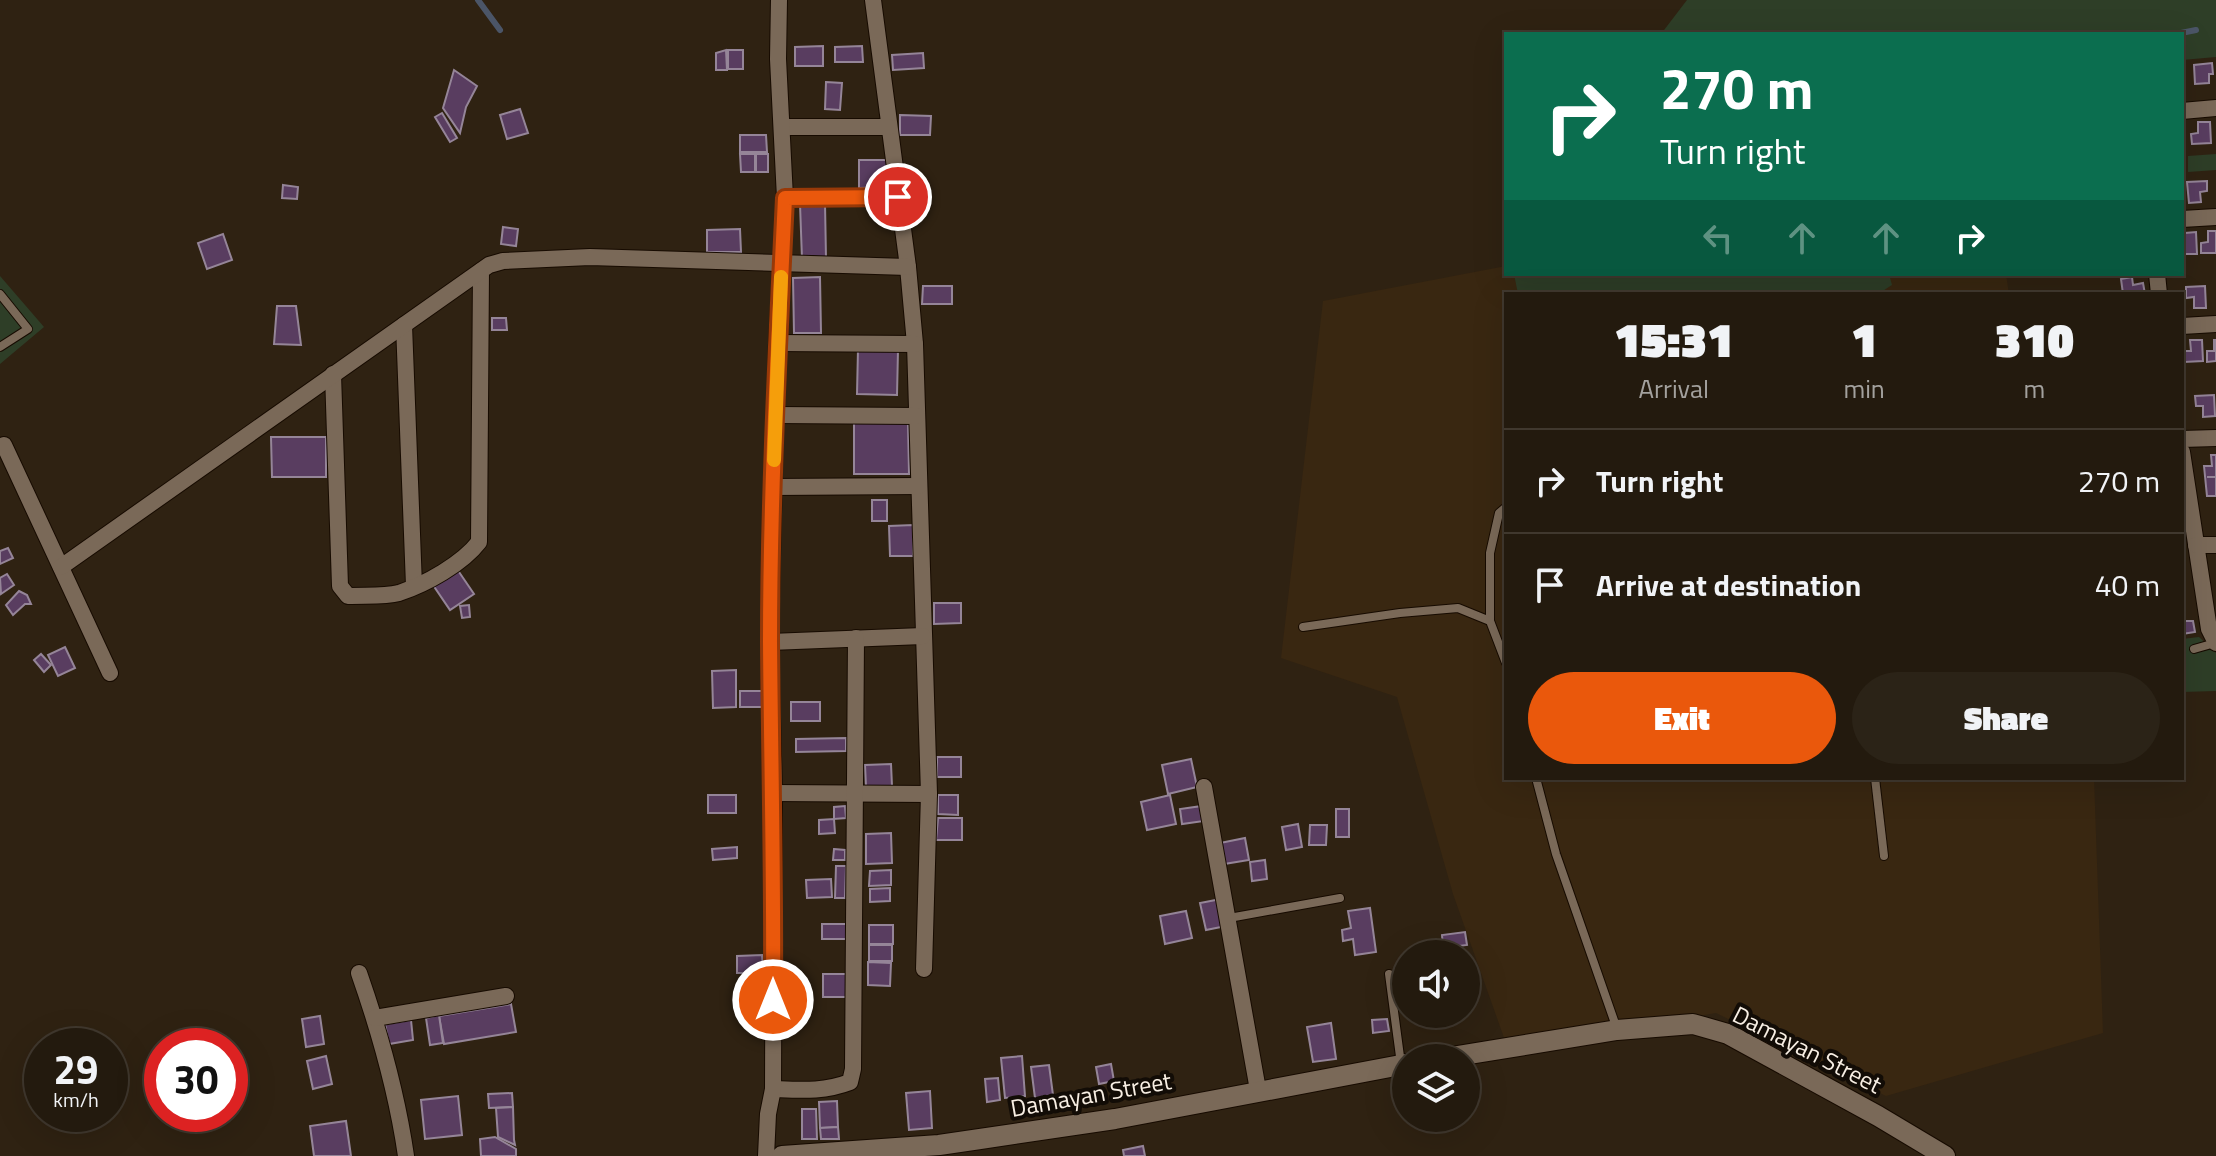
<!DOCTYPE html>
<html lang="en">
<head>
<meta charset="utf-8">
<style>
  body { margin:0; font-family:"Titillium Web",sans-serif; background:#2b2317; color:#f1f3f6; height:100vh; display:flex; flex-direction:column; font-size:30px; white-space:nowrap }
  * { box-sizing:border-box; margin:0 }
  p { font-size:26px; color:#a3a19e }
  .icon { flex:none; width:44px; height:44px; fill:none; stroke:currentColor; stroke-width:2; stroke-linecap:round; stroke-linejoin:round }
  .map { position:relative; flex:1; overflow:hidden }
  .sheet { position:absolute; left:1504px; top:292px; width:680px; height:488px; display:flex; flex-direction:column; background:#231a0e; border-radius:0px; box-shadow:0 8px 32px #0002,0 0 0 2px #40382e }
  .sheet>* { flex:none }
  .hud { position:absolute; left:1504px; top:32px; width:680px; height:244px; border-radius:0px; box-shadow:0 8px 32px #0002,0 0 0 2px #40382e; background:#0b6e4f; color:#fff; overflow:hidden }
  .buttons { position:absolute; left:1392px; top:940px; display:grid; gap:16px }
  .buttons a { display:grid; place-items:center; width:88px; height:88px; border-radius:50%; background:#231a0e; box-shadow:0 8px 32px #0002,0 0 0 2px #40382e; font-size:40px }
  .speed { position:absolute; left:24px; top:1028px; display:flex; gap:16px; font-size:40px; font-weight:700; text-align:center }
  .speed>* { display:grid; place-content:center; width:104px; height:104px; border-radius:50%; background:#231a0e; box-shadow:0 8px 32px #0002,0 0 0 2px #40382e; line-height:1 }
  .speed small { font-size:20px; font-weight:400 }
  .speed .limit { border:12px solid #d22; background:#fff; color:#111 }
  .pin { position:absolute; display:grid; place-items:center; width:68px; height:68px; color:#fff; margin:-34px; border:4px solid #fff; border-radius:50%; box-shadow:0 2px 8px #0007 }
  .me { position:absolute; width:88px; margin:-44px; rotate:0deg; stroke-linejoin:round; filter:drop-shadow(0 0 6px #0008) }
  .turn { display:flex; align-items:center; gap:28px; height:168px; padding:0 24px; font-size:36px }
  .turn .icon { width:104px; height:104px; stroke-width:2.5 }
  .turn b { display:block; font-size:56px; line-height:68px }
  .lanes { display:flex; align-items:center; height:76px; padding:0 24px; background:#0003; justify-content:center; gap:40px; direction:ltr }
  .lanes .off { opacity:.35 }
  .eta { display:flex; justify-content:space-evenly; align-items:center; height:136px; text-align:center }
  .eta b { font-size:48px; font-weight:800; line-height:56px }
  .cta { display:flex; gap:16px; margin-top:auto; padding:16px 24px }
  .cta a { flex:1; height:92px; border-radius:48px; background:#ea580c; color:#fff; font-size:32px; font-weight:800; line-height:92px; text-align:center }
  .cta a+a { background:#2b2317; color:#f1f3f6 }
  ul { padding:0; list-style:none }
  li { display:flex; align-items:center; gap:24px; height:104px; padding:0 24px; border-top:2px solid #40382e }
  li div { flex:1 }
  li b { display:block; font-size:30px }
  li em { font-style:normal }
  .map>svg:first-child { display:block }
  .built { fill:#392711 }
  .green { fill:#2e3e27 }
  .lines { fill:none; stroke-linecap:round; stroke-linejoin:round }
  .stream { stroke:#4b5567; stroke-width:6 }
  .building { fill:#593d60; stroke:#958598; stroke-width:2 }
  .service-casing { stroke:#170b00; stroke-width:10 }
  .minor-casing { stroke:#170b00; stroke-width:18 }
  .tertiary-casing { stroke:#170b00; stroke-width:22 }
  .service { stroke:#7a6958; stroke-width:8 }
  .minor { stroke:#7a6958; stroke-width:16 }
  .tertiary { stroke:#7a6958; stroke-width:20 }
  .route-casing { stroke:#983908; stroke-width:20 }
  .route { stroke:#ea580c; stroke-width:14 }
  .slow { stroke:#f59e0b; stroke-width:14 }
  .labels { text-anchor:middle; stroke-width:8; stroke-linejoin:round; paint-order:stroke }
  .street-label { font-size:24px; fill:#f8efe4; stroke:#120c06 }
</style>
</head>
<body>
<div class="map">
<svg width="2216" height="1156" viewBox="0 0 2216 1156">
  <rect width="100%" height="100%" fill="#2f2212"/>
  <path class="built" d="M1506,266v8h500l3,20h-503v484h588l9,255 -217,63 -170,-83 -208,36 -55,-155 -56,-197 -116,-39 42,-357z"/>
  <g class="green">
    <path d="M1687,0h529v57l-34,3v-26h-521z"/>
    <path d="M2216,154v16l-28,2v-16z"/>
    <path d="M1514,274h375l3,11 -14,9h-360z"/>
    <path d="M0,276l44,51 -44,37z"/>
    <path d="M2199,637l17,16v38l-34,1v-53z"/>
  </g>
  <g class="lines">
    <g class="stream">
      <path d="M478,0l22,30"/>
      <path d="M2176,34l20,-4"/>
    </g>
  </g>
  <g class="building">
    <path d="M823,46v20h-28v-19z"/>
    <path d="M862,46l1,16h-28v-15z"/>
    <path d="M726,50l1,20h-11v-17z"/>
    <rect x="728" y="50" width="15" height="19"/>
    <path d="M923,53l1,15 -31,2 -1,-15z"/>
    <path d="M2212,63l1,11h-4v9l-14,1 -1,-19z"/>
    <path d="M454,70l23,16 -11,21 -6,26 -17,-25z"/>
    <path d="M826,82l16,1 -2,27 -15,-1z"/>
    <path d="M520,109l8,24 -21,6 -7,-24z"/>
    <path d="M442,113l15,25 -7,4 -15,-25z"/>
    <path d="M900,115l31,1 -1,19h-30z"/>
    <path d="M2198,122h12l1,21 -19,1 -1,-10 7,-1z"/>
    <path d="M740,135h26l1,17h-27z"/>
    <path d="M740,154h15v18h-14z"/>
    <rect x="756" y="154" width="12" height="18"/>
    <path d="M859,160h31v27l-31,1z"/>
    <path d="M2207,181v10l-7,1 1,10 -12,1 -2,-21z"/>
    <path d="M283,185l15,2 -1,12 -15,-1z"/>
    <path d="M825,203l1,55 -24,1 -2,-55z"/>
    <path d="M503,227l15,2 -2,17 -15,-2z"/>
    <path d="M740,229l1,23h-34v-22z"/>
    <path d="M2208,231h8v22h-15v-10l7,-1z"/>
    <path d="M2196,232l1,22h-15l3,-21z"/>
    <path d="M223,234l9,26 -25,9 -9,-26z"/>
    <path d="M820,277l1,56h-27l-1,-55z"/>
    <path d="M2132,277l1,8 10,-2 2,11h-22l-2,-15z"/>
    <path d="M923,286h29v18h-30z"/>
    <path d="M2205,286l1,22h-12v-11l-8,1v-11z"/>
    <path d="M277,306h19l5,39 -27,-1z"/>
    <path d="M492,318h14l1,12h-15z"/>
    <path d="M2190,340h12l1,21 -19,1 -1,-11h8z"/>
    <path d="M2214,340h2v21l-9,1v-11h7z"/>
    <path d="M858,349l40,1 -1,45 -40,-1z"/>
    <path d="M2214,395l1,21 -12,1v-11h-7l-1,-10z"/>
    <path d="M854,423h54l1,51h-55z"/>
    <path d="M271,437h55v40h-54z"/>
    <path d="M2211,455h5v22h-9h9v19h-9l-3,-30h8z"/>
    <rect x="872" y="500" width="15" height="21"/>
    <path d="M913,525v31h-23l-1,-30z"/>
    <path d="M8,548l5,10 -13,6v-13z"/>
    <path d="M457,569l17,25 -24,16 -17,-25z"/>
    <path d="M7,574l7,11 -13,9 -1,-16z"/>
    <path d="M19,591l8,4 4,9h-6l-12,11 -7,-10z"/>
    <path d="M934,603h27v20l-27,1z"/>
    <path d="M469,605l1,12 -8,1 -2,-12z"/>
    <path d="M2182,621h11l2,11 -13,2z"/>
    <path d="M65,647l10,21 -17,8 -10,-21z"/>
    <path d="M41,654l10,11 -7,7 -10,-12z"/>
    <path d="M736,670v37l-23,1 -1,-37z"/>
    <rect x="740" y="691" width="26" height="16"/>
    <rect x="791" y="702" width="29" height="19"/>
    <path d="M846,738v13l-50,1v-13z"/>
    <rect x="937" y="757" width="24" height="20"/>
    <path d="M1191,759l6,28 -29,7 -6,-29z"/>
    <path d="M891,764l1,22 -26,1 -1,-22z"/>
    <rect x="708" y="795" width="28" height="18"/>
    <path d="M938,795h20v20l-20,-1z"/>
    <path d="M1170,795l6,29 -29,6 -6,-28z"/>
    <path d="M845,806l1,12 -12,1v-12z"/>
    <path d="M1202,806l2,15 -22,3 -2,-15z"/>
    <rect x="1336" y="809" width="13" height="28"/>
    <path d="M938,818h24v22h-26z"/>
    <path d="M834,819l1,14 -16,1v-14z"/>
    <path d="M1298,824l4,23 -16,3 -4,-23z"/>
    <path d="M1310,825h17l-1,20h-17z"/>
    <path d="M891,833l1,30 -26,1v-30z"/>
    <path d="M1245,838l4,22 -25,4 -4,-21z"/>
    <path d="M737,847v11l-24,2 -1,-11z"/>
    <path d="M834,849l11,1v10h-12z"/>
    <path d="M1265,860l2,19 -15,2 -2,-19z"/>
    <path d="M836,866h10l-1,32h-10z"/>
    <path d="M891,870v15l-22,1 1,-15z"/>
    <path d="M831,879l1,18 -25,1 -1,-18z"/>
    <path d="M890,888v13l-20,1v-13z"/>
    <path d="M1221,899l5,27 -20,4 -6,-27z"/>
    <path d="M1370,908l6,44 -21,3 -2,-16 -10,2 -1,-11 9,-2 -3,-17z"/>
    <path d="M1186,911l6,27 -27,6 -5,-28z"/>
    <rect x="822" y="924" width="25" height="15"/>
    <rect x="869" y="925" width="24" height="19"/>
    <path d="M1465,932l2,13 -24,3 -1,-13z"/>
    <rect x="869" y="945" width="23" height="16"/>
    <path d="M762,955l1,18h-26v-17z"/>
    <path d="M868,962l23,1 -1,23 -22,-1z"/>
    <rect x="823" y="974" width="24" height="23"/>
    <path d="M511,1004l5,28 -72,12 -5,-28z"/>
    <path d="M439,1015l4,28 -13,2 -4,-27z"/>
    <path d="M320,1016l4,28 -18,3 -4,-28z"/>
    <path d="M1387,1019l2,12 -16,2 -1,-13z"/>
    <path d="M411,1020l2,20 -24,4 -4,-20z"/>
    <path d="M1331,1023l5,36 -23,3 -6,-35z"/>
    <path d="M326,1056l6,28 -19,5 -6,-28z"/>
    <path d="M1022,1056l3,40 -20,2 -4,-40z"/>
    <path d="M1111,1064l3,17 -15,3 -3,-17z"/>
    <path d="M1049,1065l4,30 -18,3 -4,-31z"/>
    <path d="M998,1078l2,22 -13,2 -2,-23z"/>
    <path d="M930,1091l2,37 -23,2 -3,-37z"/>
    <path d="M512,1093l1,14 -24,1 -1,-14z"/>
    <path d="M458,1096l4,39 -37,4 -4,-39z"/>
    <path d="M837,1101l1,26 -18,1 -1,-26z"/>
    <path d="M513,1107l1,33 1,5 -17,-8 -2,-29z"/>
    <path d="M802,1109h14l1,30h-15z"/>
    <path d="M346,1121l5,35h-37l-4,-30z"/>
    <path d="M838,1127l1,12h-18l-1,-11z"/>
    <path d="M495,1137l21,12v7h-35l-1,-17z"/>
    <path d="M1143,1146l2,10h-21l-1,-6z"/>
  </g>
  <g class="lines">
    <defs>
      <g id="service">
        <path d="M0,294l28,35 -28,18"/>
        <path d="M1490,621v-68l9,-40 7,-6"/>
        <path d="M1303,627l97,-14 58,-5 32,13 16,42"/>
        <path d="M2194,649l21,-6"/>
        <path d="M1536,778l20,76 61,175"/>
        <path d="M1875,778l9,78"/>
        <path d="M1229,918l111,-20"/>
        <path d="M1389,974l12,90"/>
      </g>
      <g id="minor">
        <path d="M873,0l35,267 7,77 14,450 -5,175"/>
        <path d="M2182,111l34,-3"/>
        <path d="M783,127h106"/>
        <path d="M785,198l113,-1"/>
        <path d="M2182,219l34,-2"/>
        <path d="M2157,274l2,20"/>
        <path d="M404,325l10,261"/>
        <path d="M2182,326l34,-2"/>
        <path d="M777,343l138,1"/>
        <path d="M333,374l7,212 8,10c16,-1 36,1 51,-3 27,-9 63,-29 80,-51l2,-271"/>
        <path d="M776,415l141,1"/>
        <path d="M2182,439l34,-1"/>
        <path d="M4,445l106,228"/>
        <path d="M2182,452l27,177 7,14"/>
        <path d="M773,487l146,-1"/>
        <path d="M2196,545h20"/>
        <path d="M61,567l428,-302 14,-4 87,-4 318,10"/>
        <path d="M770,642l153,-6"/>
        <path d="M1204,787l54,303"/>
        <path d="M774,793l155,1"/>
        <path d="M359,973c21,60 38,121 47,183"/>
        <path d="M375,1018l131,-22"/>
        <path d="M773,1089c28,1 51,3 77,-7l3,-13 3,-431"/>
        <path d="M766,1156l2,-42 5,-25 1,-296 -4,-151 7,-299 8,-145 -7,-139 1,-59"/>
      </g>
      <g id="tertiary">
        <path d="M1445,1058l172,-28 76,-6 35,10 150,82 67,40"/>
        <path d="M782,1156l157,-11 41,-6 135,-20 291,-55"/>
      </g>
    </defs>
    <use href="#service" class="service-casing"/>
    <use href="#minor" class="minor-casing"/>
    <use href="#tertiary" class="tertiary-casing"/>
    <use href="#service" class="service"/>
    <use href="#minor" class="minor"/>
    <use href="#tertiary" class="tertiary"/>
  </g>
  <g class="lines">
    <defs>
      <path id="route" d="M773,1000c1,-119 -2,-239 -3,-358 0,-148 8,-296 15,-444l113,-1"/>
    </defs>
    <use href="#route" class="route-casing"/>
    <use href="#route" class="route"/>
    <path class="slow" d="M774,460l7,-183"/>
  </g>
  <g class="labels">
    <g class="street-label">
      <text transform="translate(1807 1050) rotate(27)" y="8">Damayan Street</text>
      <text transform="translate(1091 1095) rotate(-10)" y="8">Damayan Street</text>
    </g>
  </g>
</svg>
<div class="buttons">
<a><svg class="icon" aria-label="sound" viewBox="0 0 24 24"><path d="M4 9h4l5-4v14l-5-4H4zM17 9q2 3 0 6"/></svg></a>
<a><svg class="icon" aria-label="layers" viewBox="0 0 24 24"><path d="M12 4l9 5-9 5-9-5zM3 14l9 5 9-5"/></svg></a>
</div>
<div class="speed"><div>29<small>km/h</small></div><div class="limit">30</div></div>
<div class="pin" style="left:898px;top:197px;background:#d93025"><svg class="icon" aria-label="arrive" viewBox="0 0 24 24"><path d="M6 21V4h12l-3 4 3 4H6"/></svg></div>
<svg class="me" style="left:773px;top:1000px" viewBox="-20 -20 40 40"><circle r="17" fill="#ea580c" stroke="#fff" stroke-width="3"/><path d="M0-11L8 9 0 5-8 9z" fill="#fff"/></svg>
<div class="hud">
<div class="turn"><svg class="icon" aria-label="right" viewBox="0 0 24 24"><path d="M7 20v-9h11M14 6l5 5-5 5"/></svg><div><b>270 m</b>Turn right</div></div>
<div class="lanes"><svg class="icon off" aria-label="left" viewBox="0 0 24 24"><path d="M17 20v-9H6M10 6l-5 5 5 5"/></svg><svg class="icon off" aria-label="ahead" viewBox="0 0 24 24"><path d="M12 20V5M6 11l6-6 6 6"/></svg><svg class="icon off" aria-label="ahead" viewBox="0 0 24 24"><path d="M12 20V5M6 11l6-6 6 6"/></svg><svg class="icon" aria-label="right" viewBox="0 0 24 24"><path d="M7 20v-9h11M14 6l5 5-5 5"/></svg></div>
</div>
<section class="sheet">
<div class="eta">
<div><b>15:31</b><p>Arrival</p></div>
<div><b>1</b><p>min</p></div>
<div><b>310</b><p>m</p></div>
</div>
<ul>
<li><svg class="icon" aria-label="right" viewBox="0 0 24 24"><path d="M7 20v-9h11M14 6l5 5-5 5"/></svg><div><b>Turn right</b></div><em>270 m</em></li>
<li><svg class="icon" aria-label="arrive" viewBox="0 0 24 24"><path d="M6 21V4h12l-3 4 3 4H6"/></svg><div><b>Arrive at destination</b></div><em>40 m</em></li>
</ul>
<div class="cta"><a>Exit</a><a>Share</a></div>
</section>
</div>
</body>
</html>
